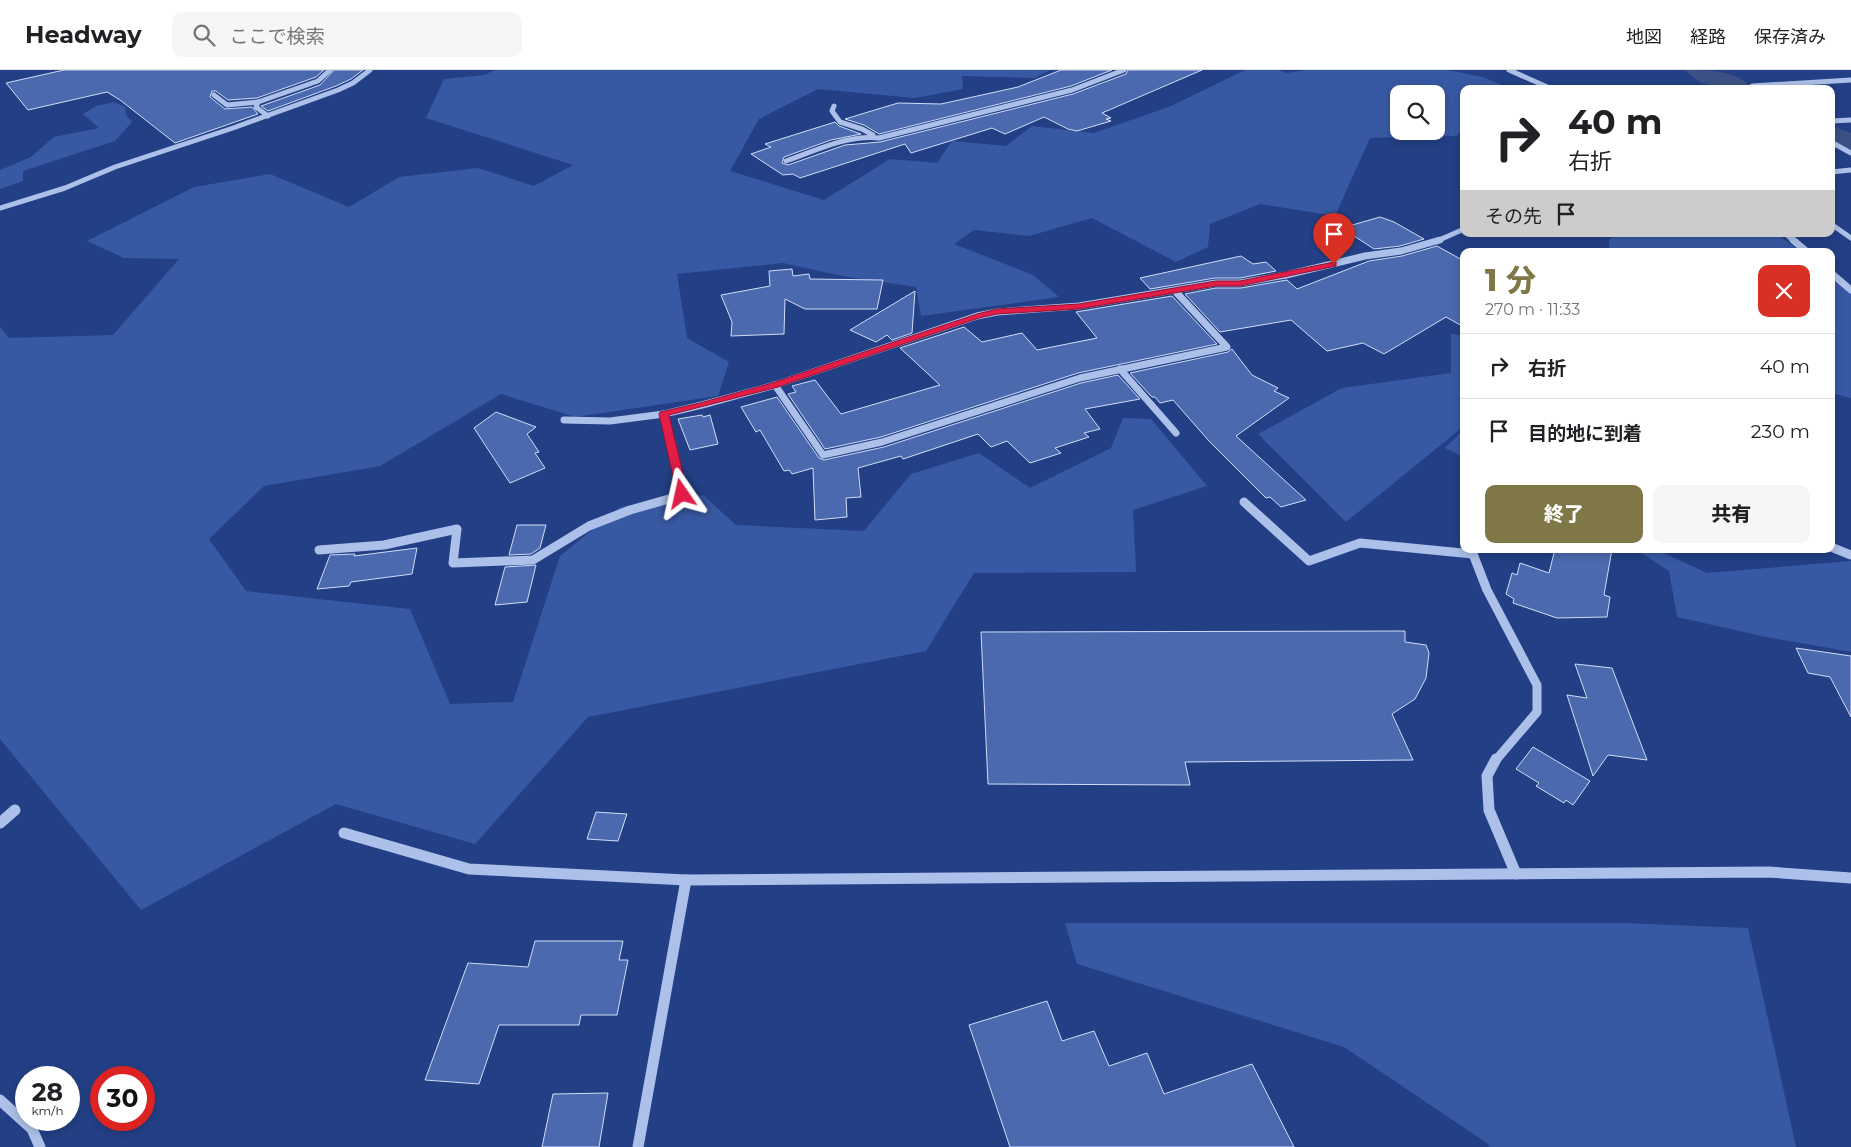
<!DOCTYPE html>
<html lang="ja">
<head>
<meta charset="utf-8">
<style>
  body { margin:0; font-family:Montserrat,"Noto Sans JP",sans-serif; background:#f6f6f6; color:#202124; height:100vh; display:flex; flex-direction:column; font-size:19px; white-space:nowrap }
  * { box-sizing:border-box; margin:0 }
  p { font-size:16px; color:#757577 }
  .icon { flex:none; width:28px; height:28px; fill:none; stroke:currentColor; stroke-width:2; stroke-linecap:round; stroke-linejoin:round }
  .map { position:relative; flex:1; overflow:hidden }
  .panel { position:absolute; left:1460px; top:178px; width:375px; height:305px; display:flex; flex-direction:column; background:#fff; border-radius:10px; box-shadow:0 2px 8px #0003 }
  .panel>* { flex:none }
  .hud { position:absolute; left:1460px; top:15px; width:375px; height:152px; border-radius:10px; box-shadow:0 2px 8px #0003; background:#fff; color:#202124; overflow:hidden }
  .buttons { position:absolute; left:1390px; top:15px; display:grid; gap:10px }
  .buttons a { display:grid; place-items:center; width:55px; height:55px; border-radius:10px; background:#fff; box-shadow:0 2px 8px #0003; font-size:25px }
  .speed { position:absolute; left:15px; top:996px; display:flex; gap:10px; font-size:25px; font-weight:700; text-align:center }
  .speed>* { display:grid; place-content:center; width:65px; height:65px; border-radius:50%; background:#fff; box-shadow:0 2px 8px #0003; line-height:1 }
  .speed small { font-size:12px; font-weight:400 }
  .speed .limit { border:8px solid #d22; background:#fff; color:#111 }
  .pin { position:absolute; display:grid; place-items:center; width:42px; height:42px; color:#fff; margin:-51px -21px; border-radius:50% 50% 50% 0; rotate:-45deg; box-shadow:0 0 5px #0007 }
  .pin .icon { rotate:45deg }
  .me { position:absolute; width:55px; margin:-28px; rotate:349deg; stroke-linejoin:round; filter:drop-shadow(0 0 4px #0008) }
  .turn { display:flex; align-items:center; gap:18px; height:105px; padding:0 25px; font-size:22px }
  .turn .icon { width:65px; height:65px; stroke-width:2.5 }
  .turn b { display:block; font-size:35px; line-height:42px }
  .then { display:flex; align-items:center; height:48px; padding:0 25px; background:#0003; gap:10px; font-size:19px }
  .round { display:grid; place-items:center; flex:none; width:52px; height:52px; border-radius:10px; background:#f6f6f6 }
  .overview { display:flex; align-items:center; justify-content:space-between; height:85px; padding:0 25px }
  h1 { font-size:30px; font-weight:800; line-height:38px; color:#7f7746 }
  .primary-button { display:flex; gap:10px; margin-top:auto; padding:10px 25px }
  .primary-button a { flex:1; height:58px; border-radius:10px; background:#7f7746; color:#fff; font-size:20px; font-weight:800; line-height:58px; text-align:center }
  .primary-button a+a { background:#f6f6f6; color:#202124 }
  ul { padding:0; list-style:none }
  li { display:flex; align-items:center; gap:15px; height:65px; padding:0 25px; border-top:1px solid #e0e0e0 }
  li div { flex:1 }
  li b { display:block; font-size:19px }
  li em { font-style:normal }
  header { display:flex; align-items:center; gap:30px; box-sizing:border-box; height:70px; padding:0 25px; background:#fff; border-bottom:1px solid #e0e0e0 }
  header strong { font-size:24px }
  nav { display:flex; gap:28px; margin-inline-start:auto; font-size:18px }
  .search { width:350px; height:45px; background:#f6f6f6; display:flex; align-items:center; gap:12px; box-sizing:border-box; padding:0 18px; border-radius:10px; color:#757577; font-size:19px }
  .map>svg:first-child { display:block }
  .green { fill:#3758a3; fill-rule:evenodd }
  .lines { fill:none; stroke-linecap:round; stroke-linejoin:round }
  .river { fill:#3b5084; fill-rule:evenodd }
  .building { fill:#4b69ae; stroke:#d1ddf7 }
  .minor-far3 { stroke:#adc0e9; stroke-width:5 }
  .minor-far2 { stroke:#adc0e9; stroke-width:7 }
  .minor-far1 { stroke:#adc0e9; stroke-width:9 }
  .minor { stroke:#adc0e9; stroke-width:11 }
  .route { fill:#e11d48; stroke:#92132f }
</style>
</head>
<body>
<header>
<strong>Headway</strong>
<div class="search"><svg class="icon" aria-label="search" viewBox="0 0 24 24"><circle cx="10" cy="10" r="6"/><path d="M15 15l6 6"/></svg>ここで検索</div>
<nav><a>地図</a><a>経路</a><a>保存済み</a></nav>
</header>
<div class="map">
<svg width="1851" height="1077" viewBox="0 0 1851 1077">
  <rect width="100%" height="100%" fill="#234086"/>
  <g class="green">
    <path d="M495,0h555l-15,8 -73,-2 1,13 -48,9 -97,-9 -59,30 -29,52 94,29 66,-41 47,4 15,-22 54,5 26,-20 62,7 77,-27 74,-36h34l8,3 17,-3h144l35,7 28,12h-47v40l-8,7 -86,2 -35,78 -75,-12 -50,20 -2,23 -32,15 -84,-44 -63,18 -55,-6 -20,14 79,31 26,22 -138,19 -5,-29 -74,-11 -59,-13 -106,11 10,64 42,24 -11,34 -143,21 -74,-23 -121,72 -116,20 -55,53 37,52 164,18 40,95 63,-2 47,-146 60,-49 83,-12 33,30 128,6 47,-57 68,-21 51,35 81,-40 12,-30 28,1 56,67 -74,24 3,62 -162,1 -48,78 -338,66 -113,127 -139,-40 -195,106 -141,-171v-412l9,11 104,-3 66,-76 -55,-1 -37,-17 107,-54 76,-13 79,33 50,-30 79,-9 56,18 39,-21 -147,-47 18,-39 40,-4zM1399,24h37v37h-37z"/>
    <path d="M114,32l11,5 1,8 6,7 -17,19 -92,30v10l-23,8v-19l31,-13 23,-20 45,-9 -16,-14 13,-8z"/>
    <path d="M1617,164h161l21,17h-190v-11z"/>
    <path d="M1831,208l20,16v104l-20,-5z"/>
    <path d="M1451,264l13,2v90l-118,96 -88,-88 84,-46 109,-15z"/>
    <path d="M1464,359v28l-19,-9z"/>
    <path d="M1635,479h20l52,24 144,-12v91l-85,-15 -89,-20 -8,-46z"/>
    <path d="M1065,853h557l126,5 48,219h-306l-3,-4 -143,-96 -267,-83z"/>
  </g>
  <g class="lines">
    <g class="river">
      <path d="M1686,0c21,0 53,0 67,19 -22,0 -53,1 -67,-19z"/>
      <path d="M1831,55l20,8v20l-20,-8z"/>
    </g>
  </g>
  <g class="building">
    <path d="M64,0h260l-8,7 -59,21 -29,2 -12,-9h-4l-2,6 15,12 27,-2 6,7 -83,29 -55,-43 -13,-8 -79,18 -22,-27z"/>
    <path d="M334,0h29l-12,9 -15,7 -68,25 -7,-5 59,-21z"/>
    <path d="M1061,0h51l-41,16 -192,48 -15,-9 -19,-6 53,-16 43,1 77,-17z"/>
    <path d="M1128,0h74l-100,43 9,5 -5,1 5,2 -34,10 -9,-2 -24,-12 -39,17 -13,-6 -81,25 -6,-9 -105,34 -7,-4 -10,1 -32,-21 20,-7 -6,-3 70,-22 4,4 22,8 -30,6 -47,17 -2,6 6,2 57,-20 35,-3 193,-48 53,-20z"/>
    <path d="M1380,147l14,5 30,17 -24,7 -26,3 -32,-21z"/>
    <path d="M1437,176l27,15v66l-18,-10 -62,37 -21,-11 -36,8 -36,-31 -71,12 -35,-38 31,-6h25l46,-8 10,9 72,-28 33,-5z"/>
    <path d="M1241,186l12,8 13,-2 10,9 -36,7h-25l-65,11 -10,-11z"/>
    <path d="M792,199l1,7 16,-2 1,5 73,1 -6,29h-72l-20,-10 -1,35 -53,2 1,-14 -11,-27 49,-9 -1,-15z"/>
    <path d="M915,221l-3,42 -20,7 -5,-5 -11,7 -26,-12z"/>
    <path d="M1172,226l45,48 -139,29 -197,64 -56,12 -37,-55 8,-2 -4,-6 23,-6 26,34 99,-29 -40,-37 64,-21 18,15 40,-9 15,17 60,-12 -21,-26z"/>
    <path d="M1232,279l20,26 26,13 -4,3 15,7 -53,38 70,64 -25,7 -11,-10 -4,1 -57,-57 -36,-41 -13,3 -5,-6h-3l-22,-24 98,-21z"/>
    <path d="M1118,305l22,24 -55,10 15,20 -16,4 5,4 -34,11 6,5 -31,10 -23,-22 -16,6 -13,-13 -75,25 -2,-3 -43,12 3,29 -15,1 1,19 -32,3 -2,-52 -21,6 -3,-4 -5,1 -24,-41 -4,2 -15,-25 36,-10 42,61 5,2 60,-13 197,-64z"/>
    <path d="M496,342l40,15 -9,7 12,18 -4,1 10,15 -35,15 -36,-55z"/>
    <path d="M702,345l1,2 7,-2 8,29 -28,6 -12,-31z"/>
    <path d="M517,455h29l-6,23 -9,6 -22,1z"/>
    <path d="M417,478l-5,26 -61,8 -2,4 -32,3 13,-34 25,-1 -1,2z"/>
    <path d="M1555,479h57l-8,46 6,2 -3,20 -50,1 -44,-15 1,-4 -8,-5 6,-21 5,2 3,-12 29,10z"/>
    <path d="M536,495l-9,37 -32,3 10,-38z"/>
    <path d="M1405,561v11l21,3 3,8 -3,25 -11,21 -23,15 21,46 -228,2 5,23 -202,-1 -7,-152z"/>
    <path d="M1796,578l55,8v61l-21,-40 -22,-4z"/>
    <path d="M1575,594l37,4 35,92 -39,-5 -15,21 -26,-81 20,3z"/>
    <path d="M1533,677l57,34 -17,24 -7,-5 -2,3 -28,-17 3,-3 -23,-14z"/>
    <path d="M596,742l31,2 -9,27 -31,-2z"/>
    <path d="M535,871h88l-4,19h9l-11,55h-36l-2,10h-80l-20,59 -54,-4 43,-117 60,4z"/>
    <path d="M1047,931l15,40 32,-10 15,35 38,-13 17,41 88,-30 42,83h-284l-41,-122z"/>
    <path d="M608,1023l-9,54h-57l11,-53z"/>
  </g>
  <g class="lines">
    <g class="minor-far3">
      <path d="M1509,0l43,19"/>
      <path d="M1752,16l99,-6"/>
      <path d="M214,25l13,10 31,-3"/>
      <path d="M834,36l-2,5 8,11 22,7 11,6"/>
      <path d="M268,46l-12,-9 2,-5 60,-21 12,-11"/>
      <path d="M1831,51l20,-1"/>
      <path d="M1831,72l20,11"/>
      <path d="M786,91c29,-10 62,-27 93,-23l193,-48 52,-20"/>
      <path d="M1831,102l20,-2"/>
      <path d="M0,138l65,-20 50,-21 118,-39 105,-38 15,-7 17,-13"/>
      <path d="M1831,154l20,14"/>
      <path d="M1786,164l8,7"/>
      <path d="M1437,171l27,-12"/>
    </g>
    <g class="minor-far2">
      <path d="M1793,170l13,11"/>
      <path d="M1831,203l20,17"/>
      <path d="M1120,299l56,64"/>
      <path d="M775,315l48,70 59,-13 198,-64 147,-31 -52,-56"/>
      <path d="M664,344l12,51"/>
      <path d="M564,350l46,1 54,-7 38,-9 73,-20 202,-69 20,-4 82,-6 137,-23h24l46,-8 79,-19 36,-5 39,-11"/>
    </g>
    <g class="minor-far1">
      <path d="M1244,432l65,59 51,-18 113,11 14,36 50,95v27l-41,48"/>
      <path d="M1831,477l20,8"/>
      <path d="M319,480l65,-5 73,-16 -4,34 80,-3 56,-34 41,-16 53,-15 -7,-31"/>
    </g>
    <g class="minor">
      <path d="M1496,689l-9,17 2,34 27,64"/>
      <path d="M0,753l15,-13"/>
      <path d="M344,763l125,36 217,11 1083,-8 82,6"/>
      <path d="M0,1030l32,29 8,18"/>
      <path d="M638,1077l48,-267"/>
    </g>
  </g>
  <path class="route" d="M1334,192h2v4l-96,20h-24l-137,23 -82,5 -18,4 -201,69 -109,28 19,79 -6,4 -5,-4 -18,-80 1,-2 40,-9 72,-20 205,-69 20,-5 82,-5 137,-23h24z"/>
</svg>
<div class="buttons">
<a><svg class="icon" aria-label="search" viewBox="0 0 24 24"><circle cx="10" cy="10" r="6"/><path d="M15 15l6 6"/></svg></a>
</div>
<div class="speed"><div>28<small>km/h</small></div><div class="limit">30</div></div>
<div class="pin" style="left:1334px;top:194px;background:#d93025"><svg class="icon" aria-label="arrive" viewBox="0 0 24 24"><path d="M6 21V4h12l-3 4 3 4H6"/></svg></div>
<svg class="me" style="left:682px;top:424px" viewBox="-20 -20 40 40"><path d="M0-17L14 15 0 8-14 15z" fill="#e11d48" stroke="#fff" stroke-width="4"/></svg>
<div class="hud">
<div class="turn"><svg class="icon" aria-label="right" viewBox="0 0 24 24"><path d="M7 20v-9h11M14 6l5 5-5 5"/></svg><div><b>40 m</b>右折</div></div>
<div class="then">その先<svg class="icon" aria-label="arrive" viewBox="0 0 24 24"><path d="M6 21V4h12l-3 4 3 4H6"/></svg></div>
</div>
<section class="panel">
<div class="overview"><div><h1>1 分</h1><p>270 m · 11:33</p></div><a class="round" style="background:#d93025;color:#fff"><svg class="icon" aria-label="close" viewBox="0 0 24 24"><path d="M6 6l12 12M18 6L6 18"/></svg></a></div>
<ul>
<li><svg class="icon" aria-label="right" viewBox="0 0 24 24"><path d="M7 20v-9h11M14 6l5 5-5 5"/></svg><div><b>右折</b></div><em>40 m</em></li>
<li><svg class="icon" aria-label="arrive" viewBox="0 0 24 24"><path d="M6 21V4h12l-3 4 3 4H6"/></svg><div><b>目的地に到着</b></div><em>230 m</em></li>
</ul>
<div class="primary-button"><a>終了</a><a>共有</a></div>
</section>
</div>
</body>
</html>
